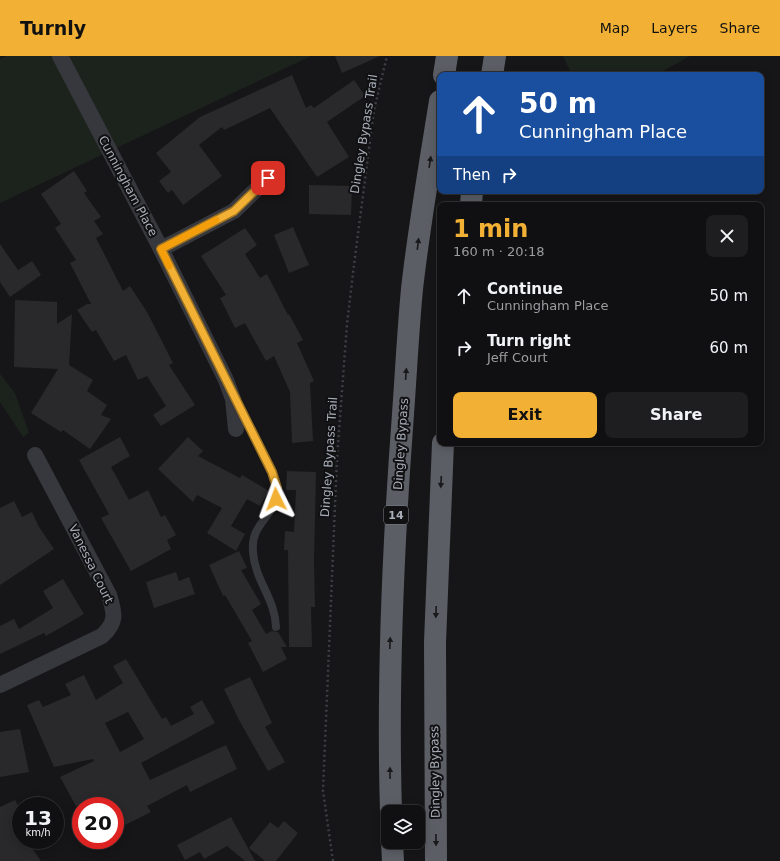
<!DOCTYPE html>
<html lang="en">
<head>
<meta charset="utf-8">
<style>
  body { margin:0; font-family:"DejaVu Sans",sans-serif; background:#1e1e20; color:#f1f3f6; height:100vh; display:flex; flex-direction:column; font-size:15px; white-space:nowrap }
  * { box-sizing:border-box; margin:0 }
  p { font-size:13px; color:#9c9d9f }
  .icon { flex:none; width:22px; height:22px; fill:none; stroke:currentColor; stroke-width:2; stroke-linecap:round; stroke-linejoin:round }
  .map { position:relative; flex:1; overflow:hidden }
  .panel { position:absolute; left:437px; top:146px; width:327px; height:244px; display:flex; flex-direction:column; background:#101012; border-radius:8px; box-shadow:0 2px 10px #0003,0 0 0 1px #303032 }
  .panel>* { flex:none }
  .top-card { position:absolute; left:437px; top:16px; width:327px; height:122px; border-radius:8px; box-shadow:0 2px 10px #0003,0 0 0 1px #303032; background:#1a4fa0; color:#fff; overflow:hidden }
  .controls { position:absolute; left:381px; top:749px; display:grid; gap:8px }
  .controls a { display:grid; place-items:center; width:44px; height:44px; border-radius:8px; background:#101012; box-shadow:0 2px 10px #0003,0 0 0 1px #303032; font-size:20px }
  .speed { position:absolute; left:12px; top:741px; display:flex; gap:8px; font-size:20px; font-weight:700; text-align:center }
  .speed>* { display:grid; place-content:center; width:52px; height:52px; border-radius:50%; background:#101012; box-shadow:0 2px 10px #0003,0 0 0 1px #303032; line-height:1 }
  .speed small { font-size:10px; font-weight:400 }
  .speed .limit { border:6px solid #d22; background:#fff; color:#111 }
  .pin { position:absolute; display:grid; place-items:center; width:34px; height:34px; color:#fff; margin:-17px; border-radius:8px; box-shadow:0 2px 6px #0006 }
  .me { position:absolute; width:44px; margin:-22px; rotate:357deg; stroke-linejoin:round; filter:drop-shadow(0 0 3px #0008) }
  .turn { display:flex; align-items:center; gap:14px; height:84px; padding:0 16px; font-size:18px }
  .turn .icon { width:52px; height:52px; stroke-width:2.5 }
  .turn b { display:block; font-size:28px; line-height:34px }
  .then { display:flex; align-items:center; height:38px; padding:0 16px; background:#0003; gap:8px; font-size:15px }
  .round { display:grid; place-items:center; flex:none; width:42px; height:42px; border-radius:8px; background:#1e1e20 }
  .head { display:flex; align-items:center; justify-content:space-between; height:68px; padding:0 16px }
  h1 { font-size:24px; font-weight:700; line-height:30px; color:#f2b134 }
  .button { display:flex; gap:8px; margin-top:auto; padding:8px 16px }
  .button a { flex:1; height:46px; border-radius:8px; background:#f2b134; color:#111; font-size:16px; font-weight:700; line-height:46px; text-align:center }
  .button a+a { background:#1e1e20; color:#f1f3f6 }
  ul { padding:0; list-style:none }
  li { display:flex; align-items:center; gap:12px; height:52px; padding:0 16px }
  li div { flex:1 }
  li b { display:block; font-size:15px }
  li em { font-style:normal }
  header { display:flex; align-items:center; gap:24px; box-sizing:border-box; height:56px; padding:0 20px; background:#f2b134; color:#111 }
  header strong { font-size:19px }
  nav { display:flex; gap:22px; margin-inline-start:auto; font-size:14px }
  .map>svg:first-child { display:block }
  .green { fill:#1c231d }
  .building { fill:#29292c; fill-rule:evenodd }
  .lines { fill:none; stroke-linecap:round; stroke-linejoin:round }
  .path { stroke:#3d3f44; stroke-width:2.5; stroke-dasharray:2 3; stroke-linecap:butt }
  .service { stroke:#37383d; stroke-width:8 }
  .minor { stroke:#37383d; stroke-width:16 }
  .trunk { stroke:#5b5e65; stroke-width:22 }
  .oneway { fill:#18191b }
  .route-casing { stroke:#9d7322; stroke-width:10 }
  .route { stroke:#f2b134; stroke-width:7 }
  .slow { stroke:#f59e0b; stroke-width:7 }
  .labels { text-anchor:middle; stroke-width:4; stroke-linejoin:round; paint-order:stroke }
  .shield { fill:#111113; stroke:#7b7e86; stroke-width:1 }
  .shield-label { font-size:11px; font-weight:bold; fill:#a8adb8 }
  .street-label { font-size:12px; fill:#a8adb8; stroke:#111113 }
</style>
</head>
<body>
<header>
<strong>Turnly</strong>
<nav><a>Map</a><a>Layers</a><a>Share</a></nav>
</header>
<div class="map">
<svg width="780" height="805" viewBox="0 0 780 805">
  <rect width="100%" height="100%" fill="#161618"/>
  <g class="green">
    <path d="M7,0h304l-311,147v-144z"/>
    <path d="M563,0h127l-34,19h-84z"/>
    <path d="M0,318l15,19 14,40 -6,4 -23,-35z"/>
  </g>
  <g class="building">
    <path d="M335,0h45l-38,17z"/>
    <path d="M292,19l14,33 5,-3 3,3 40,-28 11,16 -38,26 22,35 -32,20 -47,-69 -46,22 -2,-3 -23,18 23,31 -39,29 -11,-15 -4,3 -9,-12 12,-9 -15,-19 44,-36z"/>
    <path d="M74,115l13,20 -3,2 17,24 -7,4 9,13 -7,4 27,53 7,-5 17,26 26,51 -4,2 26,40 -34,21 -8,-11 13,-9 -19,-30 -9,4 -12,-25 -12,6 -18,-31 -4,2 -15,-22 10,-6h4l-21,-41 6,-3 -21,-32 6,-4 -20,-30z"/>
    <path d="M309,129l43,1 -1,29 -42,-1z"/>
    <path d="M293,171l16,38 -20,8 -15,-38z"/>
    <path d="M245,172l12,17 -12,9 15,24 7,-4 21,41 1,-1 14,26 -6,3 17,38 -4,2 3,58 -21,2 -2,-51 -16,-36 -8,5 -21,-38 -10,5 -15,-30 6,-3 -25,-39z"/>
    <path d="M0,188l18,26 14,-9 9,14 -31,22 -10,-15z"/>
    <path d="M15,244l42,2v22l15,-10 -3,51 24,15 -6,11 20,14 -6,10 10,4 -21,30 -27,-19 -2,2 -30,-19 27,-44 -44,-2z"/>
    <path d="M120,381l10,19 -19,11 18,33 19,-10 13,27 4,-2 11,20 -9,5 4,9 -40,22 -30,-53 8,-4 -30,-54z"/>
    <path d="M188,381l15,14 -5,5 42,22 2,-3 27,16 -9,15 -13,-7 -16,27 14,8 -9,17 -29,-18 15,-25 -25,-13 -4,7 -35,-33z"/>
    <path d="M287,415l29,1 -2,89 1,46h-4l1,40h-23l-1,-97h-4l1,-19 9,1 2,-42h-10z"/>
    <path d="M14,445l8,16 10,-5 7,15 15,22 -54,36v-77z"/>
    <path d="M239,495l8,17 -6,2 20,34 -9,6 14,24 6,-3 6,1 9,15h-6l6,12 -24,13 -15,-29 4,-2 -27,-46 -2,1 -14,-31z"/>
    <path d="M176,516l3,9 10,-4 6,17 -41,14 -8,-26z"/>
    <path d="M63,523l21,35 -38,22 -2,-3 -44,21v-28l14,-7 5,10 34,-21 -10,-17z"/>
    <path d="M126,603l36,60 4,-2 5,9 23,-12 -4,-7 12,-7 13,23 -74,40 9,17 76,-35 11,24 -47,23 -3,-7 -40,21 4,6 -36,18v-24h-39l-16,-29 34,-16 -1,-2 -39,8 -27,-62 12,-5 4,7 28,-12 -6,-11 19,-9 12,25 27,-17 -10,-17zM128,656l16,27 -24,13 -15,-29z"/>
    <path d="M250,621l22,46 -7,4 20,35 -17,9 -29,-51 -15,-31z"/>
    <path d="M20,673l9,43 -29,5v-45z"/>
    <path d="M15,744l6,11v29h5l15,21h-41v-54z"/>
    <path d="M231,761l24,44h-10l-18,-15 -23,13 -4,-7 -15,8 -8,-15z"/>
    <path d="M284,765l14,12 -22,28h-11l-16,-13 21,-26 8,6z"/>
  </g>
  <g class="lines">
    <path class="path" d="M333,805l-10,-70 14,-333 10,-134 7,-59 20,-155 13,-54"/>
    <path class="service" d="M238,349c10,21 36,62 39,83 1,6 -1,13 -4,18 -9,17 -22,23 -20,46 2,29 22,46 23,75"/>
    <g class="minor">
      <path d="M60,0l101,193 65,131 7,19 3,30"/>
      <path d="M161,193l73,-38 34,-33"/>
      <path d="M0,629l102,-49c15,-14 13,-22 7,-41l-74,-140"/>
    </g>
    <g class="trunk">
      <path d="M444,19l3,-19"/>
      <path d="M492,19l3,-19"/>
      <path d="M471,149l1,-14"/>
      <path d="M391,756c-4,-133 2,-265 12,-398 3,-41 5,-83 9,-125 7,-63 18,-125 28,-188"/>
      <path d="M392,786l1,19"/>
      <path d="M436,805l-1,-219 8,-199"/>
    </g>
  </g>
  <defs><path id="oneway-solid" d="M-6-.8H1V-3.2L6.5 0L1 3.2V.8H-6Z"/></defs>
  <g class="oneway">
    <use href="#oneway-solid" transform="translate(430 106) rotate(-81)"/>
    <use href="#oneway-solid" transform="translate(418 188) rotate(-83)"/>
    <use href="#oneway-solid" transform="translate(406 318) rotate(-86)"/>
    <use href="#oneway-solid" transform="translate(441 426) rotate(93)"/>
    <use href="#oneway-solid" transform="translate(436 556) rotate(92)"/>
    <use href="#oneway-solid" transform="translate(390 587) rotate(-88)"/>
    <use href="#oneway-solid" transform="translate(390 717) rotate(-91)"/>
    <use href="#oneway-solid" transform="translate(436 784) rotate(89)"/>
  </g>
  <g class="lines">
    <defs>
      <path id="route" d="M268,122l-34,33 -73,38 111,223 5,16 -1,11"/>
    </defs>
    <use href="#route" class="route-casing"/>
    <use href="#route" class="route"/>
    <path class="slow" d="M169,210l-8,-17 55,-29"/>
  </g>
  <g class="labels">
    <rect class="shield" x="384" y="450" width="24" height="18" rx="3"/>
    <g class="shield-label">
      <text x="396" y="463">14</text>
    </g>
    <g class="street-label">
      <text transform="translate(364 78) rotate(-81)" y="4">Dingley Bypass Trail</text>
      <text transform="translate(128 130) rotate(62)" y="4">Cunningham Place</text>
      <text transform="translate(401 388) rotate(-86)" y="4">Dingley Bypass</text>
      <text transform="translate(329 401) rotate(-86)" y="4">Dingley Bypass Trail</text>
      <text transform="translate(91 508) rotate(64)" y="4">Vanessa Court</text>
      <text transform="translate(435 716) rotate(-91)" y="4">Dingley Bypass</text>
    </g>
  </g>
</svg>
<div class="controls">
<a><svg class="icon" aria-label="layers" viewBox="0 0 24 24"><path d="M12 4l9 5-9 5-9-5zM3 14l9 5 9-5"/></svg></a>
</div>
<div class="speed"><div>13<small>km/h</small></div><div class="limit">20</div></div>
<div class="pin" style="left:268px;top:122px;background:#d93025"><svg class="icon" aria-label="arrive" viewBox="0 0 24 24"><path d="M6 21V4h12l-3 4 3 4H6"/></svg></div>
<svg class="me" style="left:276px;top:443px" viewBox="-20 -20 40 40"><path d="M0-17L14 15 0 8-14 15z" fill="#f2b134" stroke="#fff" stroke-width="4"/></svg>
<div class="top-card">
<div class="turn"><svg class="icon" aria-label="ahead" viewBox="0 0 24 24"><path d="M12 20V5M6 11l6-6 6 6"/></svg><div><b>50 m</b>Cunningham Place</div></div>
<div class="then">Then<svg class="icon" aria-label="right" viewBox="0 0 24 24"><path d="M7 20v-9h11M14 6l5 5-5 5"/></svg></div>
</div>
<section class="panel">
<div class="head"><div><h1>1 min</h1><p>160 m · 20:18</p></div><a class="round"><svg class="icon" aria-label="close" viewBox="0 0 24 24"><path d="M6 6l12 12M18 6L6 18"/></svg></a></div>
<ul>
<li><svg class="icon" aria-label="ahead" viewBox="0 0 24 24"><path d="M12 20V5M6 11l6-6 6 6"/></svg><div><b>Continue</b><p>Cunningham Place</p></div><em>50 m</em></li>
<li><svg class="icon" aria-label="right" viewBox="0 0 24 24"><path d="M7 20v-9h11M14 6l5 5-5 5"/></svg><div><b>Turn right</b><p>Jeff Court</p></div><em>60 m</em></li>
</ul>
<div class="button"><a>Exit</a><a>Share</a></div>
</section>
</div>
</body>
</html>
